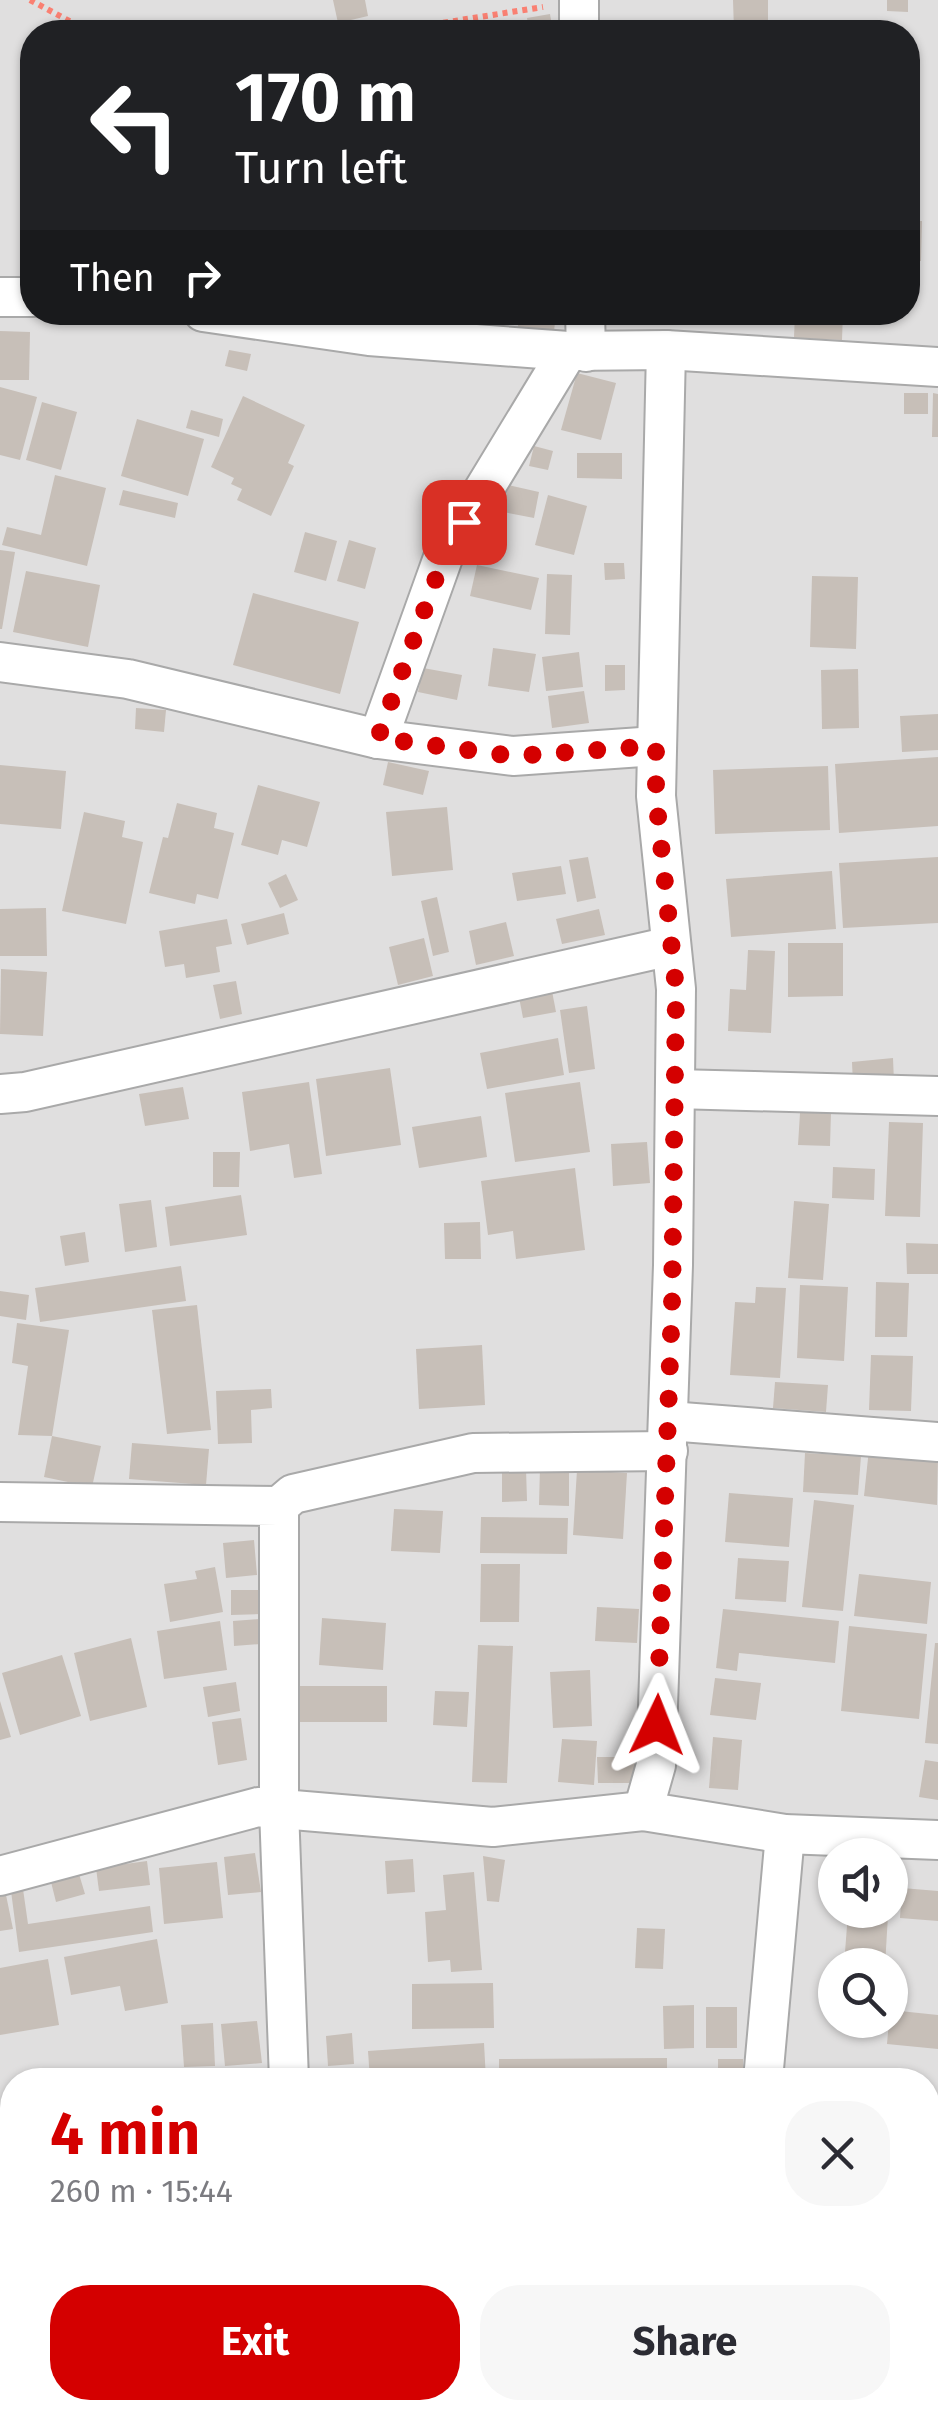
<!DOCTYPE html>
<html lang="en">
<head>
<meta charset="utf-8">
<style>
  body { margin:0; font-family:"Fira Sans",sans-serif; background:#f7f7f7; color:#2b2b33; height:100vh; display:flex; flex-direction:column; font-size:38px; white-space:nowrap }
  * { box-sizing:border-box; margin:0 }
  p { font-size:32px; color:#7c7c81 }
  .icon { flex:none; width:55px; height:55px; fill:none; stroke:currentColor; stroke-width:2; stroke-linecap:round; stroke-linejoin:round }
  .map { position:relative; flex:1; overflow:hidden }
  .sheet { position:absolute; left:0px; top:2068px; width:940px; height:352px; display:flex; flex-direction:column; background:#fff; border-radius:40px 40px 0 0; box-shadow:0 2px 8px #0004 }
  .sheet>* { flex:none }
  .banner { position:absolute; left:20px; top:20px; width:900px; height:305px; border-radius:40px; box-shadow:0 2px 8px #0004; background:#202124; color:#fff; overflow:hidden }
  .controls { position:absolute; left:818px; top:1838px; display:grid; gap:20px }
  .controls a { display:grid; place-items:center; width:90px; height:90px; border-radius:50%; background:#fff; box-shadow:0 2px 8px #0004; font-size:50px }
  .pin { position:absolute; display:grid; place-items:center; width:85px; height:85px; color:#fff; margin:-42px; border-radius:20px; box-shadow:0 5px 15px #0006 }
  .me { position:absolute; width:110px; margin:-55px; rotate:2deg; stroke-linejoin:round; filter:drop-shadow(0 0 8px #0008) }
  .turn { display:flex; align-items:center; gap:35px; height:210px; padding:0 50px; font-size:45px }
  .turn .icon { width:130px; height:130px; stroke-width:2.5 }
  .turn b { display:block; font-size:70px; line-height:85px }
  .then { display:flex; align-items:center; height:95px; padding:0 50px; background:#0003; gap:20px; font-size:38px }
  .round { display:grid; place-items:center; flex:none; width:105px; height:105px; border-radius:40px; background:#f7f7f7 }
  .summary { display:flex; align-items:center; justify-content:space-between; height:170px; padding:0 50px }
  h1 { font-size:60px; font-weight:700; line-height:75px; color:#d40000 }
  .primary-button { display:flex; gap:20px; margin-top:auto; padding:20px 50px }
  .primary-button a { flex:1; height:115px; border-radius:40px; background:#d40000; color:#fff; font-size:40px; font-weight:700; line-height:115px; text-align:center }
  .primary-button a+a { background:#f7f7f7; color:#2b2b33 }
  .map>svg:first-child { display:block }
  .residential { fill:#e0dfdf; fill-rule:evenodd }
  .building { fill:#c7bfb8 }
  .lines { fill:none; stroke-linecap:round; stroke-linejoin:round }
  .minor-casing { stroke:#a9a9a9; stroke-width:42 }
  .path { stroke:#fa8072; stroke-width:6; stroke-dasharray:5 5; stroke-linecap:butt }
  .minor { stroke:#fff; stroke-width:38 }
  .route { stroke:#d40000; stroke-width:18; stroke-dasharray:0 32.4 }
</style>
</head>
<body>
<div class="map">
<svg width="938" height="2418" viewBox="0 0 938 2418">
  <rect width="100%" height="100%" fill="#f2efe9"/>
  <path class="residential" d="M0,0h938v2418h-938zM32,32h876v280h-876zM835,1855h55v55h-55zM835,1965h55v55h-55zM12,2080h916v328h-916z"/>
  <g class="building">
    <path d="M333,0h32l3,16 -30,7z"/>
    <path d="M733,0h35v32h-34z"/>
    <path d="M887,0h21v12l-21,-1z"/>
    <path d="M550,14l3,18h-24l-2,-14z"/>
    <path d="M908,68h3l1,54h-4z"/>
    <path d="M908,221h14l-1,40h-13z"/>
    <path d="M417,312h44l-1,9 -44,-3z"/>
    <path d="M519,312h37l-3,30 -36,-3z"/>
    <path d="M795,312h48l-1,28 -48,-2z"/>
    <path d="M0,331l30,1 -1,48h-29z"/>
    <path d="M229,350l22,4 -4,17 -22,-5z"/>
    <path d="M577,373l39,10 -15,57 -40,-10z"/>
    <path d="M0,387l37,10 -17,63 -20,-5z"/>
    <rect x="904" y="393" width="24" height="21"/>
    <path d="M933,393l5,1v43h-6z"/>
    <path d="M243,396l62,29 -17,38 6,3 -23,50 -34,-16 5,-11 -11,-5 3,-6 -23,-11z"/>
    <path d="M42,402l35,10 -16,58 -35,-10z"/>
    <path d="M191,410l32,9 -4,18 -33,-9z"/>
    <path d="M137,419l67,20 -16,57 -67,-20z"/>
    <path d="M534,446l19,5 -5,19 -19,-4z"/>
    <path d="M577,453h45v26l-45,-1z"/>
    <path d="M55,475l51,13 -19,78 -85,-21 5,-18 34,8z"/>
    <path d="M503,484l36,8 -5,26 -36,-7z"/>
    <path d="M123,490l55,13 -3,15 -56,-13z"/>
    <path d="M548,495l39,11 -13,49 -39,-10z"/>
    <path d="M305,532l32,9 -11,40 -32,-9z"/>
    <path d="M349,540l27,8 -11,41 -28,-8z"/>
    <path d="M0,550l15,2 -13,77h-2z"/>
    <path d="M604,563h20l1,16 -20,1z"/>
    <path d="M477,565l62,13 -8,32 -61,-14z"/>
    <path d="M26,571l74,14 -12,62 -75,-15z"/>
    <path d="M547,574l25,1 -2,60 -25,-1z"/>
    <path d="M812,576l46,1 -2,72 -46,-2z"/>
    <path d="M253,593l106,29 -19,72 -107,-29z"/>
    <path d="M493,648l43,6 -7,38 -41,-6z"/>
    <path d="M579,652l4,35 -37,4 -4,-34z"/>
    <path d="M605,665h20v25l-20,1z"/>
    <path d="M423,668l39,7 -5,25 -39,-8z"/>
    <path d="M858,669l1,59 -37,1 -1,-59z"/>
    <path d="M584,691l5,32 -37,5 -4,-32z"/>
    <path d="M136,708l30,2 -2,22 -29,-3z"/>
    <path d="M938,714v36l-36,2 -2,-36z"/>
    <path d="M938,757v69l-99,7 -4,-69z"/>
    <path d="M388,762l41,9 -6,24 -40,-10z"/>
    <path d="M0,765l66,6 -5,58 -61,-5z"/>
    <path d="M828,766l2,64 -115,4 -2,-64z"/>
    <path d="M258,785l62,17 -13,45 -25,-7 -4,15 -37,-10z"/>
    <path d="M177,803l40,10 -3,15 20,5 -16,66 -21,-5 -2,10 -46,-11 14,-56 5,1z"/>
    <path d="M447,807l6,63 -61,6 -6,-64z"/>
    <path d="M84,812l41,9 -3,16 21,5 -17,82 -64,-13z"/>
    <path d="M588,857l8,41 -19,4 -8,-42z"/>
    <path d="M938,857v66l-95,5 -4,-65z"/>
    <path d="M561,866l5,28 -49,7 -5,-28z"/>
    <path d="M832,871l4,58 -105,8 -5,-58z"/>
    <path d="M286,874l12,26 -18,8 -12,-25z"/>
    <path d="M437,897l12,55 -16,4 -12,-55z"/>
    <path d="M46,908l1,48h-47v-47z"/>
    <path d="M599,909l6,26 -43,9 -6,-25z"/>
    <path d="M284,913l5,21 -42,11 -6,-21z"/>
    <path d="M227,919l5,25 -16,3 4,25 -34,6 -2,-14 -19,3 -6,-36z"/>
    <path d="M506,922l8,34 -38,9 -7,-34z"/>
    <path d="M424,938l9,38 -35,9 -9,-38z"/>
    <path d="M788,943h55v53l-55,1z"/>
    <path d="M748,950l27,1 -4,82 -43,-2 2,-42 16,1z"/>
    <path d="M1,969l46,3 -4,64 -43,-2z"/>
    <path d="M236,981l6,33 -22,5 -7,-34z"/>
    <path d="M552,991l4,21 -33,6 -4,-21z"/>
    <path d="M587,1006l8,63 -26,4 -9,-63z"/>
    <path d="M558,1038l6,37 -77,14 -7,-36z"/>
    <path d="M893,1058l1,24 -41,3 -1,-23z"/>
    <path d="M390,1068l11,77 -75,11 -10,-77z"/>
    <path d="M309,1082l13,92 -28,4 -5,-34 -39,7 -8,-59z"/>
    <path d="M580,1082l10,70 -75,10 -10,-69z"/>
    <path d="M183,1087l6,32 -44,7 -6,-32z"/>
    <path d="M831,1112l-1,34 -32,-1 2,-32z"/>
    <path d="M481,1116l6,41 -68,11 -7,-41z"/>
    <path d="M889,1122l34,1 -3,94 -35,-1z"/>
    <path d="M647,1142l3,41 -37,3 -2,-42z"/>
    <path d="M213,1152h27l-1,35h-26z"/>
    <path d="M833,1167l42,2 -1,31 -42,-2z"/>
    <path d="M575,1168l10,82 -69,9 -3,-28 -25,4 -7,-54z"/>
    <path d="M241,1195l6,40 -77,11 -5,-39z"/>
    <path d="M151,1200l6,47 -32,5 -6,-48z"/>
    <path d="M794,1201l35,3 -6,76 -35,-2z"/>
    <path d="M480,1222l1,37h-36l-1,-36z"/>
    <path d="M85,1232l4,30 -24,4 -5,-30z"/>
    <path d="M906,1243l32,1v30h-31z"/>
    <path d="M181,1266l5,35 -146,21 -5,-34z"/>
    <path d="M876,1282l33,1 -2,54h-32z"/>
    <path d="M800,1285l48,2 -4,74 -47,-3z"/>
    <path d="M756,1287l30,1 -6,90 -50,-3 5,-73 20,1z"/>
    <path d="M0,1291l29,4 -3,25 -26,-4z"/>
    <path d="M197,1305l14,125 -44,4 -15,-124z"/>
    <path d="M17,1323l52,7 -17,106 -34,-1 10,-69 -16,-3z"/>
    <path d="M482,1345l3,60 -66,4 -3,-60z"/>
    <path d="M871,1355l42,1 -2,55 -42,-1z"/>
    <path d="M775,1382l53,3 -2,27 -53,-4z"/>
    <path d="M271,1389l1,19 -21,2 1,33 -34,1 -2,-53z"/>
    <path d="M52,1436l49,10 -9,41 -48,-10z"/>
    <path d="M132,1443l77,6 -3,36 -77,-6z"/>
    <path d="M869,1449l69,8 -1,48 -73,-9z"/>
    <path d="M805,1453l56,3 -3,39 -55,-3z"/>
    <path d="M540,1467h29v39l-30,-1z"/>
    <path d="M526,1469l1,32 -25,1v-32z"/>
    <path d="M577,1470l50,3 -4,66 -50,-4z"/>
    <path d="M729,1493l64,5 -4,49 -64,-5z"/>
    <path d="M814,1500l40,5 -11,106 -41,-4z"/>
    <path d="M394,1509l49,2 -3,42 -49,-2z"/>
    <path d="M481,1517l87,1 -1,36 -87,-1z"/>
    <path d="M254,1540l3,35 -31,3 -3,-35z"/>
    <path d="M738,1558l51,3 -3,41 -51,-3z"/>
    <path d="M481,1564h39l-1,58h-39z"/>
    <path d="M215,1567l8,45 -53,10 -6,-38 33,-5 -2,-8z"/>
    <path d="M859,1574l72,8 -4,42 -73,-8z"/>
    <path d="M231,1590h29l1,24 -30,1z"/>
    <path d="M597,1607l42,2 -2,34 -42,-2z"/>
    <path d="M723,1609l116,12 -4,42 -96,-10 -2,18 -21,-3z"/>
    <path d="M322,1618l64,5 -3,47 -64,-5z"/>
    <path d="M259,1619l2,25 -27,2 -1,-25z"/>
    <path d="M220,1621l7,49 -63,9 -7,-48z"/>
    <path d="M849,1626l78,8 -8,85 -78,-8z"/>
    <path d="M131,1638l16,69 -57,14 -16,-68z"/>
    <path d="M935,1643h3v101l-13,-1z"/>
    <path d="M478,1645l35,1 -6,137 -35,-1z"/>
    <path d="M62,1655l19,61 -61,19 -18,-62z"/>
    <path d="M590,1670l2,56 -39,2 -3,-56z"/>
    <path d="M715,1678l46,5 -5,37 -46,-5z"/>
    <path d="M236,1682l4,29 -32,6 -5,-30z"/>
    <path d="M299,1686h88v36h-89z"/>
    <path d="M435,1691l34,1 -2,35 -34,-2z"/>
    <path d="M0,1701l11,36 -11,3z"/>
    <path d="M241,1718l6,42 -29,5 -6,-43z"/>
    <path d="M713,1737l29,3 -4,50 -29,-2z"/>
    <path d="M562,1739l35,2 -3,44 -36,-3z"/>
    <path d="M597,1757h48l1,26h-48z"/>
    <path d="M925,1760l13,2v38l-19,-3z"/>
    <path d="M255,1853l6,39 -33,3 -4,-38z"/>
    <path d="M483,1856l22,4 -6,42 -12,-1z"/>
    <path d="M413,1859l2,33 -28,2 -2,-33z"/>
    <path d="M147,1861l3,24 -51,6 -3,-23z"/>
    <path d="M217,1862l6,56 -59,6 -5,-56z"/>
    <path d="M474,1872l8,98 -31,2 -1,-12 -22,2 -3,-50 21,-2 -3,-35z"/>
    <path d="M79,1874l6,20 -29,8 -5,-20z"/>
    <path d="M902,1888l36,3v30l-38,-3z"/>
    <path d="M23,1889l5,35 122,-18 3,26 -134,20 -8,-61z"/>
    <path d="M6,1895l7,34 -13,2v-35z"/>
    <path d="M848,1913l40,3 -3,49h-41z"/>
    <path d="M637,1928l28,1 -2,40 -28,-1z"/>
    <path d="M157,1939l11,64 -43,8 -5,-25 -49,9 -7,-38z"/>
    <path d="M48,1959l11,66 -59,10v-67z"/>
    <path d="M493,1983l1,45 -82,1v-45z"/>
    <path d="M694,2005v43l-30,1 -1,-43z"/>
    <rect x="706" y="2007" width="31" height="41"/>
    <path d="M890,2010l48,5v34l-51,-5z"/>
    <path d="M257,2021l5,42 -37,3 -4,-42z"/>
    <path d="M213,2023l2,43 -31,1 -3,-42z"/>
    <path d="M352,2033l2,31 -26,2 -2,-30z"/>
    <path d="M484,2043l2,37h-116l-2,-29z"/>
    <path d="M667,2058v22h-168v-21z"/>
    <rect x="718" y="2059" width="25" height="21"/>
    <path d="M12,2218v35l-12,4v-36z"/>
    <rect x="129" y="2408" width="31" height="10"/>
    <path d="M217,2408h34l-1,10h-34z"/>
    <path d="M386,2408l2,10h-25l-3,-9z"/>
    <path d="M404,2408h22l3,10h-23z"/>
    <path d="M437,2408h74l3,10h-74z"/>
  </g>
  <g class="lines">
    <defs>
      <g id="minor">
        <path d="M579,0v32"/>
        <path d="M0,297h32"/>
        <path d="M203,312l166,24 199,15 98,-1 272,17"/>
        <path d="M585,312l1,40"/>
        <path d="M666,350l-10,446 20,193 -3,276 -17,500 -13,46 142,23 153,6"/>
        <path d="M0,662l128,17 250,60 135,17 143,-10"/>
        <path d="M378,739l66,-184 124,-204"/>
        <path d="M675,1089l263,7"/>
        <path d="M0,1094l25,-2 646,-146"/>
        <path d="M669,1421l269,21"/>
        <path d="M0,1502l279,4v303l10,271"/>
        <path d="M279,1506l14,-12 180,-41 195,-2"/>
        <path d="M0,1876l258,-69 235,20 150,-16"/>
        <path d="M763,2080l22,-246"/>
        <path d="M928,2343h10"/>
        <path d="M303,2408l1,10"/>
        <path d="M536,2418l15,-10"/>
      </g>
    </defs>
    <use href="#minor" class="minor-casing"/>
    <g class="path">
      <path d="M30,0l60,32"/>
      <path d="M384,32l159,-25"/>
    </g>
    <use href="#minor" class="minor"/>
  </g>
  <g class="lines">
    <path class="route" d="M464,522l-20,34 -66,182 135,18 143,-10v50l20,193 -4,315 -15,421"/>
  </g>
</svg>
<div class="controls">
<a><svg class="icon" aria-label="sound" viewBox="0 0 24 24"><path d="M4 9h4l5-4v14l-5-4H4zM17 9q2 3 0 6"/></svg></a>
<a><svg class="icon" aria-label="search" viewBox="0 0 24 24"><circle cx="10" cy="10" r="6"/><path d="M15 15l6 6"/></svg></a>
</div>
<div class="pin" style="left:464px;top:522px;background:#d93025"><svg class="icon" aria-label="arrive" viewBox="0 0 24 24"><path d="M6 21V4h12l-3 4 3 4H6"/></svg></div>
<svg class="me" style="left:657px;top:1725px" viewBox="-20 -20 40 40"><path d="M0-17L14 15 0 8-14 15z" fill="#d40000" stroke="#fff" stroke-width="4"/></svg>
<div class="banner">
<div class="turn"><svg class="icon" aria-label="left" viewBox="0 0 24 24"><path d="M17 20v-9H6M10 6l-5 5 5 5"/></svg><div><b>170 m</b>Turn left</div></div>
<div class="then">Then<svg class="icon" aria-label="right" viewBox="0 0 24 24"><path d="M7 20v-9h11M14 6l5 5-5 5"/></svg></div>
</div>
<section class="sheet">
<div class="summary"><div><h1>4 min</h1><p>260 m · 15:44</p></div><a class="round"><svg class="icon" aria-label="close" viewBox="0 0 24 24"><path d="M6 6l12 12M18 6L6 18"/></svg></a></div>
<div class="primary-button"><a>Exit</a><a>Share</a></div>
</section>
</div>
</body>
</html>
